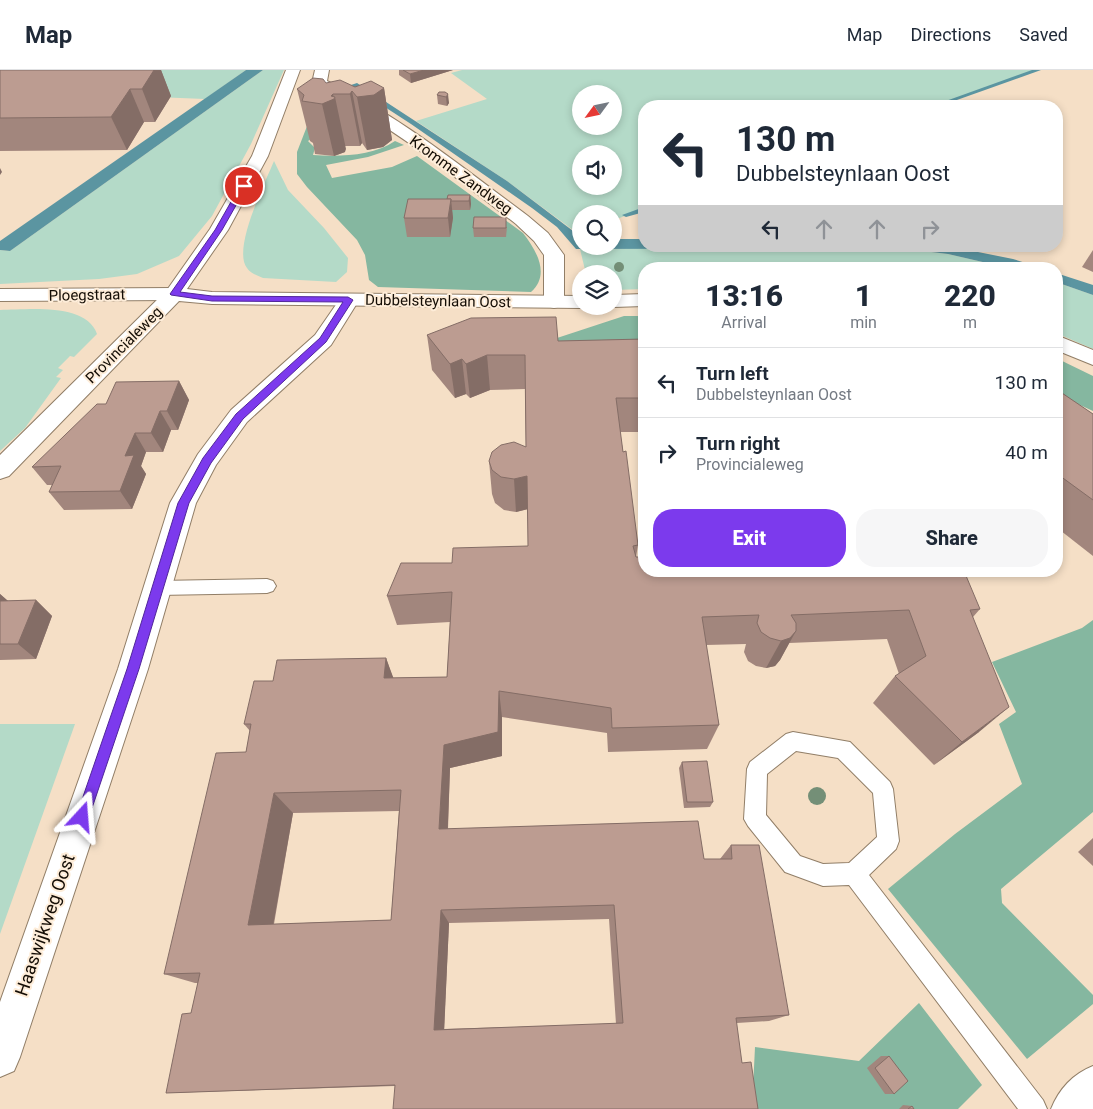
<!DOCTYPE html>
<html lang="en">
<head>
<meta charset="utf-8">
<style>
  body { margin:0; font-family:Roboto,sans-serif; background:#f6f6f7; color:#1f2937; height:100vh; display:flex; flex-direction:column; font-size:19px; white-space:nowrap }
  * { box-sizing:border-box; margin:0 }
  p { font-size:16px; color:#747a83 }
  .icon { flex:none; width:28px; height:28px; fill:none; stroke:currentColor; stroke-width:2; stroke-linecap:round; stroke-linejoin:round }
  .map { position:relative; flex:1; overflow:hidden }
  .drawer { position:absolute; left:638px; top:192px; width:425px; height:315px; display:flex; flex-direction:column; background:#fff; border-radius:20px; box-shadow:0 2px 8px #0003 }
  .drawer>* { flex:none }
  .guide { position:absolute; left:638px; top:30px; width:425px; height:152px; border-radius:20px; box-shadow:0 2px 8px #0003; background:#fff; color:#1f2937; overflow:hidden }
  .needle { width:32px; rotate:237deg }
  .tools { position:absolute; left:572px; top:15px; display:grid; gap:10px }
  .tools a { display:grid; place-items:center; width:50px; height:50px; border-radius:50%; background:#fff; box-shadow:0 2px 8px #0003; font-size:25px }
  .pin { position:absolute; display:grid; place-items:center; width:42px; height:42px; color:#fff; margin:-21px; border:2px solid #fff; border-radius:50%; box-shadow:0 1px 5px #0007 }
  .me { position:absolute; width:55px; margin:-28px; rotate:19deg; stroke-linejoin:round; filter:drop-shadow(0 0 4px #0008) }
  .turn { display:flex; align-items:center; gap:18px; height:105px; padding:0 15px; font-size:22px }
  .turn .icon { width:65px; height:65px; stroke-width:2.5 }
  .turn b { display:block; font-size:35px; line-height:42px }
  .lanes { display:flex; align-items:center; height:48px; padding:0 15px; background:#0003; justify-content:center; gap:25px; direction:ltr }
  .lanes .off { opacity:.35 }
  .eta { display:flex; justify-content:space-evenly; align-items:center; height:85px; text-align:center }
  .eta b { font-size:30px; font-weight:800; line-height:35px }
  .primary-button { display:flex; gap:10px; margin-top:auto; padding:10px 15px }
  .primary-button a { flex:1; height:58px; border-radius:20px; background:#7c3aed; color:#fff; font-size:20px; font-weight:800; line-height:58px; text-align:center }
  .primary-button a+a { background:#f6f6f7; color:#1f2937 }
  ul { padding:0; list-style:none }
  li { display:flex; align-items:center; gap:15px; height:70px; padding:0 15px; border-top:1px solid #e0e1e3 }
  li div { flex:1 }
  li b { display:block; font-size:19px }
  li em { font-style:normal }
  header { display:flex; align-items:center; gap:30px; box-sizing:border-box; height:70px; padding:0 25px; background:#fff; border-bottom:1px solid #e0e1e3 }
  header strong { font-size:24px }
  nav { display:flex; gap:28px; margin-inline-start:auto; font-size:18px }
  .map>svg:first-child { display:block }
  .green { fill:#b4dac8; fill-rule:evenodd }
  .forest { fill:#85b7a0 }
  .water { fill:#5b95a1 }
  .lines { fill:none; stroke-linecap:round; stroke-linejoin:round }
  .stream { fill:#5b95a1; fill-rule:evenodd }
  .lane-casing { stroke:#917e67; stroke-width:2 }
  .street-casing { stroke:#917e67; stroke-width:2 }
  .secondary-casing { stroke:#917e67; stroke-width:2 }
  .lane { fill:#fff; fill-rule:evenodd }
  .street { fill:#fff; fill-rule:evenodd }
  .secondary { fill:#fff; fill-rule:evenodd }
  .tree { fill:#748f77 }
  .wall { fill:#a2867d; fill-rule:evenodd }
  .shaded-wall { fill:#846d66 }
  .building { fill:#bc9c91; stroke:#846d66; fill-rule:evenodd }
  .route { fill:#7c3aed; stroke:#51269a }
  .labels { text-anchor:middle; stroke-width:4; stroke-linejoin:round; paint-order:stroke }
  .far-street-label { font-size:15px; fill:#140d05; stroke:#feedd9 }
  .street-label { font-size:18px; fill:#140d05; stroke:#feedd9 }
</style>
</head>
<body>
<header>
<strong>Map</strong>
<nav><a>Map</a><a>Directions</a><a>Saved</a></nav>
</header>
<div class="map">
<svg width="1093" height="1039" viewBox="0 0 1093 1039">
  <rect width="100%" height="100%" fill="#f5dfc6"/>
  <g class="green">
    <path d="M56,0h190l-41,29 -149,-6z"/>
    <path d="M263,0h21l-33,74 -39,72 -33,40 -42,18 -38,5 -99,5v-34l10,1z"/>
    <path d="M462,0h574l-101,36h-291v103l-30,11v-6h-33v17l-4,2 -70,-52 -91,-60 71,-22 -36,-26zM581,24h33v32h-33zM581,84h33v32h-33z"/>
    <path d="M274,91l14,29 36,38 24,30 -1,14 -11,10 -73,-4c-6,-3 -12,-4 -16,-10 -15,-19 18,-85 27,-107z"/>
    <path d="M702,177l196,1 50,6 65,15h-369v20l-30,1v-16h-28l-6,-25z"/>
    <path d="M1056,212l37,13v54l-37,-16z"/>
    <path d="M0,240c27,0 86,-8 97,24l-23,23 -4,-1 -12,12 5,2 -7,7 5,1 -36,50 -25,23z"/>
    <path d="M0,654h75l-75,210z"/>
  </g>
  <g class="forest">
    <path d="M316,33l8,27 -16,11 7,7 -2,7c26,2 60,1 82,-14l9,4 -36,12 -42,8 6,13 60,-11 25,-11 106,77c13,17 28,41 8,59l-153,-5 -9,-7 -4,-25 -8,-15 -50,-53 -10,-13v-22z"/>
    <path d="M624,246h20v32l-81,23 -9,-32z"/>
    <path d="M1056,288l37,18v35l-37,-17z"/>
    <path d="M1093,550v192l-92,77 1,14 91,92v9l-66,55 -139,-170 67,-55 67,-50 -23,-60 17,-12 -24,-50 90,-34z"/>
    <path d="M919,933l63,82 -24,24h-206l3,-62 104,14z"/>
  </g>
  <g class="water">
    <path d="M246,0h17l-253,181 -10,-1v-9z"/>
    <path d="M357,13l150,98 74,56v9h33v-7h30v7h304l65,13 32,10h-32l-65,-15 -50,-6 -322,1 -19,-22 -25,-19 -121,-84 -60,-39z"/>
    <path d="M1056,203l37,12v10l-37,-13z"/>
  </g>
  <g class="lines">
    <g class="stream">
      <path d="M1032,0h9l-101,36h-8z"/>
      <path d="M644,137v5l-18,5 -4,-2z"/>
    </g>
    <defs>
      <g id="lane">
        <path d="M267,509l6,2 3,5 -3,5 -6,2 -109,2 -6,-2 -3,-5 3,-5 6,-2z"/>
        <path d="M793,662l57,10 40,40 3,7 6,52 -3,8 -27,26 174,225 4,9h-29l-169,-224 -26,1 -38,-14 -37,-46 -4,-7 3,-50 3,-7 36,-28zM796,681l42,7 35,35 4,44 -28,26 -26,1 -23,-8 -34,-41 1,-41z"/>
      </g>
      <g id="street">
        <path d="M315,0h14l-2,11c73,35 136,87 201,135l20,17 16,22v47l-3,4 -7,2 -7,-2 -3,-4v-47l-10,-14 -18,-17c-65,-50 -128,-102 -202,-138l-2,-3z"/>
        <path d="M174,218l7,2 3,4 -3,4 -7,2 -174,1v-12z"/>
        <path d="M349,224l7,2 3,4 -28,45 -84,77 -31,43 -20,38 -48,166 -128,388 -6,14 -14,6v-75l118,-333 52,-166 28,-49 33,-44 84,-75 27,-39z"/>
        <path d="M1093,996v43h-42c8,-20 22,-35 42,-43z"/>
      </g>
      <g id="secondary">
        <path d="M286,0h14l-32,86 -40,74 -41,59 25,3 369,4v10h7l-7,2 -369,-4 -33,-3 -170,175 -9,3v-24l167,-165 43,-61 42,-73z"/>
        <path d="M644,224v12l-30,1 -4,-1h4v-11z"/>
        <path d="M1056,265l37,15v15l-37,-15z"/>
      </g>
    </defs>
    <use href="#lane" class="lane-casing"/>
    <use href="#street" class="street-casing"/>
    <use href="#secondary" class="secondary-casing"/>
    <use href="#lane" class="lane"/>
    <use href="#street" class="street"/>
    <use href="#secondary" class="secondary"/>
  </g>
  <g class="tree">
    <circle cx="619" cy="197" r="5"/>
    <circle cx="817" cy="726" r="9"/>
  </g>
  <g class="wall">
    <path d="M0,0h161l10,26 -16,26h-11l-17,28 -127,1z"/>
    <path d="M399,0h54l-42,13 -12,-8z"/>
    <path d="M326,13l29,4 29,1 8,52 -9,7 -16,3 -5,-7 -2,3h-15v6l-11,4 -19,-2 -2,-11 -3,-2 -13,-52z"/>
    <path d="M445,22l4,11 -2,3 -9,-2 -1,-9z"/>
    <path d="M470,125l1,9 -1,6h-18l1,8 -3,19h-43l-3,-19 43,-19z"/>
    <path d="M507,157l-1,10h-32l-1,-9z"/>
    <path d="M1093,180v22l-11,-5z"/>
    <path d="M427,265l131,6 86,-2v93h-24l18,113 -2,12 344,52 -7,8 6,115 -45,33 -61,-62 22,-27 4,-2 -12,-35 -98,4 -9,17 -5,6 -9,2 -10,-2 -8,-5 -4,-9 2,-8 -40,1 13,80 -12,24 -99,3 -1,-19 -105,-16v39l-52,12 -2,61 256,30h16l11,-14 58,170 -20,6 -32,2 -342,63 -229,7 25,-80 7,-30h-3l-31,-9 82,-222 4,-21 -6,-7 29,-43 113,-23 7,20 54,-1 3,-55 -53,3 -10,-29 65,-33 76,-17v-37l-12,3 -12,-2 -9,-7 -3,-9 -3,-33 37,-14 -1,-58 -35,1 -20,8 -4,-4 -11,4 -23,-28zM399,741l-8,109 -117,4 19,-111zM609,849l7,105 -172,5 5,-106z"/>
    <path d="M179,311l10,19 -11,30h-7l-8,22h-17l-5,14 5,8 -14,35 -68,1 -15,-18 3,-7h-5l-15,-18 74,-63z"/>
    <path d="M1056,319l37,25v142l-37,-29z"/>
    <path d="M0,524l8,7 28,-1 16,16 -16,43 -36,1z"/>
    <path d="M682,692l31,40 -3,5 -26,1 -5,-40z"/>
    <path d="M1093,768v28l-15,-14z"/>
    <path d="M881,986h8l5,38h-9l-18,-26z"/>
    <path d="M903,1035l9,1 2,3h-15z"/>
  </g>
  <g class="shaded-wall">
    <path d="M154,0h7l10,26 -16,26 -13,-33z"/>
    <path d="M424,0h29l-42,13 -1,-9z"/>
    <path d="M384,18l8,52 -9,7 -16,3 -10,-53z"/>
    <path d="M130,19l14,33 -17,28 -16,-33z"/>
    <path d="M352,21l10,52 -2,3 -10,-52z"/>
    <path d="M333,24l1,5 1,-2 11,52 -1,3 -11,4 -12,-52z"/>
    <path d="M448,24l1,9 -2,3 -1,-9z"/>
    <path d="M0,98l2,4 -2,3z"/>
    <path d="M470,125l1,9 -1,6 -1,-9z"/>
    <path d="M451,129l2,19 -3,19 -2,-19z"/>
    <path d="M487,285l3,35 -20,8 -4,-34z"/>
    <path d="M462,289l4,35 -11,4 -5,-34z"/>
    <path d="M179,311l10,19 -11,30 -11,-19z"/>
    <path d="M160,341l11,19 -8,22 -12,-19z"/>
    <path d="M135,363l11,19 -5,14 5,8 -14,35 -12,-18 5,-35z"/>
    <path d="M527,406l1,33 -12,3 -2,-33z"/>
    <path d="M0,524l17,15 -17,-4z"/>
    <path d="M36,530l16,16 -16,43 -18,-15z"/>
    <path d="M796,561l-16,29 -5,6 -9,2 15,-27z"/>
    <path d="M386,588l10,27 -12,-7z"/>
    <path d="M499,621l3,26v39l-52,12 -3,80 -8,-19 5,-84z"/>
    <path d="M1009,637l-30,25 -45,33 28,-23z"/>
    <path d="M274,723l19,20 -22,124 -23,-12z"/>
    <path d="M441,840l8,13 -5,111 -10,-4z"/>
  </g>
  <g class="building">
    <path d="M0,0h154l-12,19h-12l-19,28 -111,1z"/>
    <path d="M403,0h21l-14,4z"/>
    <path d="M313,8l10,1 3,4 14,-3 15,7 16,-6 13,7 -10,7 -17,2 -5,-6 -2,3h-17l-2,2 4,1 -1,2 -12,5 -20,-3 2,-6 -7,-6z"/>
    <path d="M439,22h6l3,2 -2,3 -9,-2z"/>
    <path d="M448,125h22l-1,6h-18v-2h-4z"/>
    <path d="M408,129h43l-3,19h-44z"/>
    <path d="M474,147h32v11h-33z"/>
    <path d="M556,247l2,24 86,-2v59h-28l7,54 3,-1 12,94 -5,1 3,11h8v14h320l16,38 -10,1 39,97 -47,35 -67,-66 31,-20 -17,-46 -118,5 5,8v8l-6,7 -9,3 -11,-3 -9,-6 -4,-9 2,-8 -57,2 17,108 -107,3 -1,-20 -112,-17 -1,41 -54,13 -5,84 259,-8 6,38h28l-1,-14h28l30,170 -53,3 6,45 9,-1 7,47h-365l2,-24 -229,8 16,-79 9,-1 9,-40 -36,1 52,-221 30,-1 5,-28h-7l10,-43h19l4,-21 109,-2 -2,20 63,-1 5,-85 -65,4 14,-33h51l1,-15 75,-2 -1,-70 -13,3 -13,-2 -9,-7 -3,-9 3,-9 9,-7 13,-3 12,5 -1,-92h-38l-21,9 -4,-5 -12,5 -23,-29 44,-17zM401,720l-10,130 -143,5 26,-132zM614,835l9,118 -189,7 7,-120z"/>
    <path d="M179,311l-12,30h-7l-9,22h-16l-10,23 9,-1 -14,36 -71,1 12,-26 -29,1 65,-63h9l10,-22z"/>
    <path d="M1056,319l37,25v86l-37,-27z"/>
    <path d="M36,530l-18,44h-18v-43z"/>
    <path d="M707,691l6,41h-26l-5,-40z"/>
    <path d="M889,986l19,25 -14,13 -19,-26z"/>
    <path d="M912,1036l2,3h-6z"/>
  </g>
  <path class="route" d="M244,113l3,3 -25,44 -42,62 32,4 136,1 5,3 -27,42 -83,77 -32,44 -22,40 -50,166 -50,148 -2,4 -5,2 -4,-2 -2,-4 51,-148 51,-166 25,-45 33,-44 84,-76 23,-36 -131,-1 -41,-6 -1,-1 45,-64 25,-44z"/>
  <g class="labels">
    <g class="far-street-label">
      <text transform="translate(461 105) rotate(36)" y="5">Kromme Zandweg</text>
      <text transform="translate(87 225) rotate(-1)" y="5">Ploegstraat</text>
      <text transform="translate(438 231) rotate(1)" y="5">Dubbelsteynlaan Oost</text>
      <text transform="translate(124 275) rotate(-45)" y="5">Provincialeweg</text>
    </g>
    <g class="street-label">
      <text transform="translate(45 855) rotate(-71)" y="6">Haaswijkweg Oost</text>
    </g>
  </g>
</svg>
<div class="tools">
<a><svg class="needle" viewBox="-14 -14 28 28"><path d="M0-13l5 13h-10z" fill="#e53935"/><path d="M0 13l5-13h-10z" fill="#747a83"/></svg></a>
<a><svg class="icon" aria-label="sound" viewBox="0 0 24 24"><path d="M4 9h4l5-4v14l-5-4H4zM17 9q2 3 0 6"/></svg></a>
<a><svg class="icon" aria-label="search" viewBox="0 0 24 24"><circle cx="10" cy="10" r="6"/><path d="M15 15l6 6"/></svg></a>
<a><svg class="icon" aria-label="layers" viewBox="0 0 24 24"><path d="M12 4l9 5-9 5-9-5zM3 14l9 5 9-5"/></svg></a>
</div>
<div class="pin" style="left:244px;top:116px;background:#d93025"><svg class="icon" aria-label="arrive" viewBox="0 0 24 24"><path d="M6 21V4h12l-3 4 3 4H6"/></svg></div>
<svg class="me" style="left:82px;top:747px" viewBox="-20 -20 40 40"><path d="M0-17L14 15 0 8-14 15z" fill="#7c3aed" stroke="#fff" stroke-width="4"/></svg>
<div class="guide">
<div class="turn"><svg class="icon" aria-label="left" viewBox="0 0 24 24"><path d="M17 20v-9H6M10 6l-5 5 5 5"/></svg><div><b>130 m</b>Dubbelsteynlaan Oost</div></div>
<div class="lanes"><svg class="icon" aria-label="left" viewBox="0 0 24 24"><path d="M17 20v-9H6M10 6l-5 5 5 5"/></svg><svg class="icon off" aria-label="ahead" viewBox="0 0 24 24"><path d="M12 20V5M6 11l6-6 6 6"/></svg><svg class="icon off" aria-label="ahead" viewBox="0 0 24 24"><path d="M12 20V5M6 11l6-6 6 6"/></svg><svg class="icon off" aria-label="right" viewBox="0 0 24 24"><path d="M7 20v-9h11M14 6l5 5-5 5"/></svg></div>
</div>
<section class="drawer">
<div class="eta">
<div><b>13:16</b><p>Arrival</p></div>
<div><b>1</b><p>min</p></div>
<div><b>220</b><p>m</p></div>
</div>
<ul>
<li><svg class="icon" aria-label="left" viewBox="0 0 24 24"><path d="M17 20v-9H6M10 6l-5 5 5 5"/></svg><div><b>Turn left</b><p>Dubbelsteynlaan Oost</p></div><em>130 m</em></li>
<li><svg class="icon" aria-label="right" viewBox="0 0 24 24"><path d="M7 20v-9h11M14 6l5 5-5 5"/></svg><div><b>Turn right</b><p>Provincialeweg</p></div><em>40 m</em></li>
</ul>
<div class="primary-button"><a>Exit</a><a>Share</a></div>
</section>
</div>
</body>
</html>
